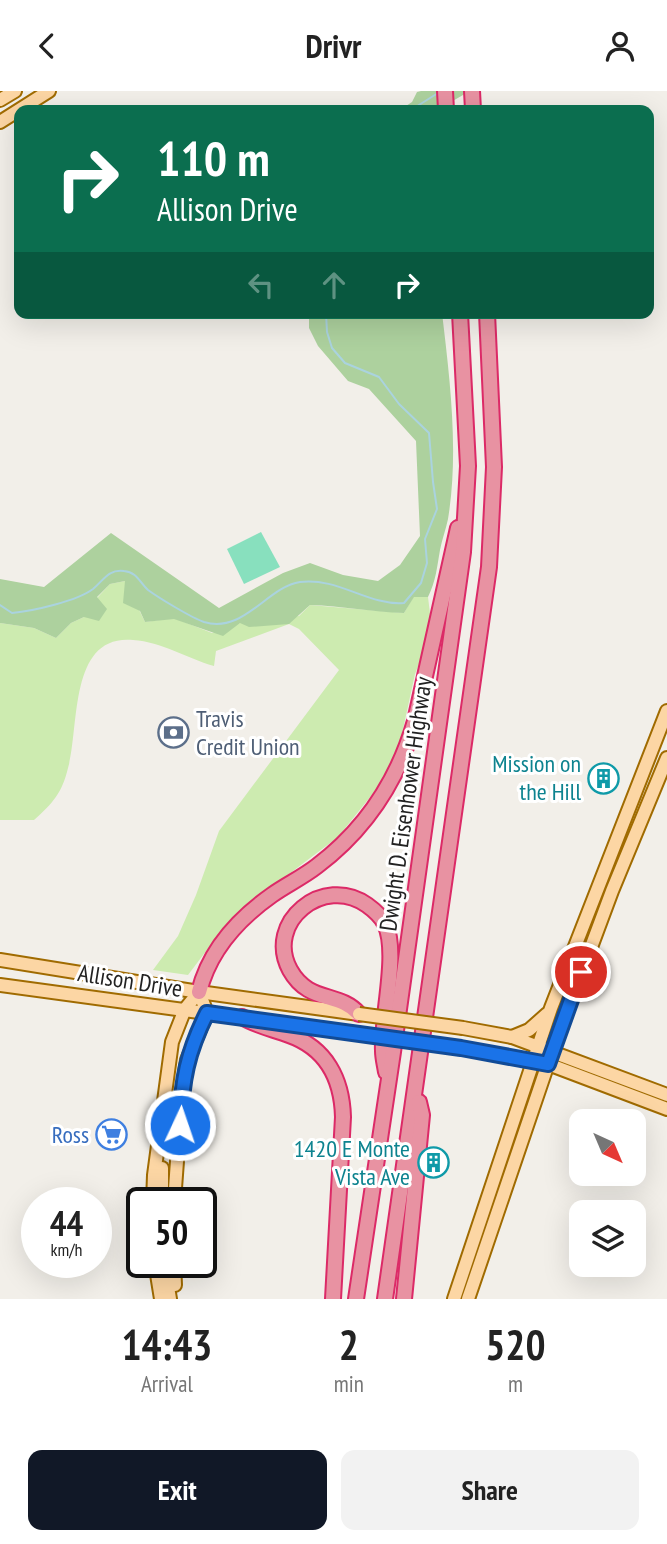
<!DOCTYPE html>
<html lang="en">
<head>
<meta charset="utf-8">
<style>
  body { margin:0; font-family:"PT Sans Narrow",sans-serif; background:#f2f2f2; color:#222; height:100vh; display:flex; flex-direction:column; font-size:26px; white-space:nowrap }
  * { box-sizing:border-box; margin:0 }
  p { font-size:23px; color:#767676 }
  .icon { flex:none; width:38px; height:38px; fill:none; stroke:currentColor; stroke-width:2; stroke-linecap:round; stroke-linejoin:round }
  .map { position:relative; height:1208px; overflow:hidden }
  .panel { display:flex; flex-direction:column; background:#fff; flex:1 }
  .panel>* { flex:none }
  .banner { position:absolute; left:14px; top:14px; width:640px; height:214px; border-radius:14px; box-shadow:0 7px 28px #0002; background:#0b6e4f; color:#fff; overflow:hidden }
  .needle { width:46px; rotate:136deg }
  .buttons { position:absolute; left:569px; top:1018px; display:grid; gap:14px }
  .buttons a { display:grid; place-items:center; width:77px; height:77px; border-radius:14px; background:#fff; box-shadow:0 7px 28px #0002; font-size:35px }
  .speed { position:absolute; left:21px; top:1096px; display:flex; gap:14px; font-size:35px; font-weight:700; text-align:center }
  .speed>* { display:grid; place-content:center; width:91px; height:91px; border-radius:50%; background:#fff; box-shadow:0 7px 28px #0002; line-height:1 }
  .speed small { font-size:18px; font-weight:400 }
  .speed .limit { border:4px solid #111; border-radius:10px; background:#fff; color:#111 }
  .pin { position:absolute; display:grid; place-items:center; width:60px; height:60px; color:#fff; margin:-30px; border:4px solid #fff; border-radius:50%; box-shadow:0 2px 7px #0007 }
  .me { position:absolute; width:77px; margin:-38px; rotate:3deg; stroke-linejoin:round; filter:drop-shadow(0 0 5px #0008) }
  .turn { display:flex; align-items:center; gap:24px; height:147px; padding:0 28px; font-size:32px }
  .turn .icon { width:91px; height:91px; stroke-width:2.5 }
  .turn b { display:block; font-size:49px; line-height:60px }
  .lanes { display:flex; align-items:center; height:66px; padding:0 28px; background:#0003; justify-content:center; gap:35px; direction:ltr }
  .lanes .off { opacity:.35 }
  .eta { display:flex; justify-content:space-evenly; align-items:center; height:119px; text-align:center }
  .eta b { font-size:42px; font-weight:800; line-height:49px }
  .action { display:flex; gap:14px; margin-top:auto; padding:14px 28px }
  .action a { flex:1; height:80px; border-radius:14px; background:#111827; color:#fff; font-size:28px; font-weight:800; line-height:80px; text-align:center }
  .action a+a { background:#f2f2f2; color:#222 }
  header { display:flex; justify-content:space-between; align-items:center; height:91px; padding:0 28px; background:#fff; font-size:32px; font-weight:800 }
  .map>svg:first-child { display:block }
  .grass { fill:#cdebb0 }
  .forest { fill:#add19e }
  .pitch { fill:#88e0be }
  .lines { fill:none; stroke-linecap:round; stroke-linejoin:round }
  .stream { stroke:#aad3df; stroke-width:2 }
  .major-casing { stroke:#a06b00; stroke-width:16 }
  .highway-casing { stroke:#dc2a67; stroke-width:18 }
  .major { stroke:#fcd6a4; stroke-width:12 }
  .highway { stroke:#e892a2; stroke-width:14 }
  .major-bridge-casing { stroke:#a06b00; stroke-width:16; stroke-linecap:butt }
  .major-bridge { stroke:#fcd6a4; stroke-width:12 }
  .route-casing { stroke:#114b97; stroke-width:18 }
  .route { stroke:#1a73e8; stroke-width:12 }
  .labels { text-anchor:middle; stroke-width:6; stroke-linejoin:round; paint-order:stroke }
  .service-label { font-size:24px; fill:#4e5e75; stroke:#fff; text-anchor:start }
  .culture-label { font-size:24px; fill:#0d838f; stroke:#fff; text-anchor:end }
  .street-label { font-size:24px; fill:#222; stroke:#fff }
  .shop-label { font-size:24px; fill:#366cbe; stroke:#fff; text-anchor:end }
</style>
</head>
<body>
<header><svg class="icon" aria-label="back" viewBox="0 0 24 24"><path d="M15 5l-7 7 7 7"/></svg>Drivr<svg class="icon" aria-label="person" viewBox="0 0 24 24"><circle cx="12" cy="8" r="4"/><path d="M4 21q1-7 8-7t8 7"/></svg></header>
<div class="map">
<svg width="667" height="1208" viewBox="0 0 667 1208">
  <rect width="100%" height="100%" fill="#f2efe9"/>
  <path class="grass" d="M125,490l20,41 29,-4 38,15 28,-10 59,-7 11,-11 94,8 10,-17 14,1 4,33 -17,44 -20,92 -57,71 -61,46 -58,51 -31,41 -35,-5 25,-34 18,-41 23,-64 120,-161 -40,-41 -10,-5 -73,27 -2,15c-28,-8 -52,-24 -81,-26 -65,-6 -53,87 -65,128 -6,25 -15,35 -34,52h-34v-197l34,5 22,10 15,-15 13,-6 13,-19 13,-14z"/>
  <g class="forest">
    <path d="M421,0h49l-33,19h-37l12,-8 5,-10z"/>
    <path d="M309,222h133c8,67 17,139 6,206 -2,10 -6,20 -8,31 -3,17 -4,31 -12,47h-14l-10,16c-32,-1 -62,-7 -94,-8l-21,19 -40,3 -9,-4 -17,13 -49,-17 -29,3 -5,-11 -17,-8 2,-22 -15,3 -13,13 10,12 -8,12 -15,-4 -13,6 -15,15 -22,-10 -34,-5v-44l44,8 67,-54 108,75 64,-35 27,-10 33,12 35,6 22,-16 20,-29 -4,-95 -47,-52 -21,-8 -30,-35 -9,-18z"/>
  </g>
  <path class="pitch" d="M261,441l19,35 -36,17 -17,-35z"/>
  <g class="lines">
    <g class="stream">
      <path d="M411,19l27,-17"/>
      <path d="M0,514l12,8c21,-2 65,-12 81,-24 11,-9 15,-20 31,-18 13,1 16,12 24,19 11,8 44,28 56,32 40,12 63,-35 96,-40 38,-5 69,24 104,21l17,-20 6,-20 -2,-24 12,-30 -4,-27 -4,-49 -30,-29 -20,-27 -34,-14 -13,-15 -5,-16 -1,-19"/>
    </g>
    <defs>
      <g id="major">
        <path d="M0,9l15,-9"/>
        <path d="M0,31l49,-31"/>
        <path d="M0,869l199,32 160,22"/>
        <path d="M0,894l353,48"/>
        <path d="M463,937l49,9 155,58"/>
        <path d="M512,946l17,-7 18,-16"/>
        <path d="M461,957l87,16 119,45"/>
        <path d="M153,1111l1,-27 18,-133 13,-33 14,-17"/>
        <path d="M162,1111v-34"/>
        <path d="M174,1111l8,-109 5,-33 20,-47 -8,-21"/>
        <path d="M155,1171l6,37"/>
        <path d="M164,1171l6,37"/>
        <path d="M174,1171l1,23"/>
        <path d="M454,1208l97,-291 116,-297"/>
        <path d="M468,1208l84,-247 60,-161 55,-133"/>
      </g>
      <g id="highway">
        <path d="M445,0l1,19"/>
        <path d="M472,0l1,19"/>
        <path d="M199,901c10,-41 39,-73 73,-97 14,-10 31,-18 45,-29 49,-37 81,-86 98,-145l43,-193"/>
        <path d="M359,923c-20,-23 -50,-10 -69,-44 -26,-48 34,-96 77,-65 7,5 14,11 18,19 14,29 -4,94 -2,127 0,7 2,14 3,21"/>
        <path d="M242,926c15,9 31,12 47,18 37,13 53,44 54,82l-10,182"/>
        <path d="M356,1208l37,-247 70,-500 5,-86 -8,-153"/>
        <path d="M385,1208l104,-732 5,-100 -7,-154"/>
        <path d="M404,1208l18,-184 -3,-13"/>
      </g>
    </defs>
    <use href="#major" class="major-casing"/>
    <use href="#highway" class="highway-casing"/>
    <use href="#major" class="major"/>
    <use href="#highway" class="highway"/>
    <defs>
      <g id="major-bridge">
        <path d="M359,923l104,14"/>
        <path d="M353,942l108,15"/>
      </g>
    </defs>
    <use href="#major-bridge" class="major-bridge-casing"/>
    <use href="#major-bridge" class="major-bridge"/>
  </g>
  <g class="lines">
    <defs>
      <path id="route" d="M180,1034c2,-45 7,-72 27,-112l254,35 87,16 33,-92"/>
    </defs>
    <use href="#route" class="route-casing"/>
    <use href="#route" class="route"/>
  </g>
  <defs>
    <symbol id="bank-ring" viewBox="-11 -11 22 22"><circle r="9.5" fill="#fff" stroke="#5c6f8a" stroke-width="1.5"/><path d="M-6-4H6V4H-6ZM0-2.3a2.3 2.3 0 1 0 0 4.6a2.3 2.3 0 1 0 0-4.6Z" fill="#5c6f8a"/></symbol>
    <symbol id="building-ring" viewBox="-11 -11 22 22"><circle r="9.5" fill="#fff" stroke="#0f9aa8" stroke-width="1.5"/><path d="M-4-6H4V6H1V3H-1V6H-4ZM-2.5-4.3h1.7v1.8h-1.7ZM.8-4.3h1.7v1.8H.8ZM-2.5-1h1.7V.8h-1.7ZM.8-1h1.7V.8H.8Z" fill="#0f9aa8"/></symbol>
    <symbol id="supermarket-ring" viewBox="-11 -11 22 22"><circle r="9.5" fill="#fff" stroke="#3f7fe0" stroke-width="1.5"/><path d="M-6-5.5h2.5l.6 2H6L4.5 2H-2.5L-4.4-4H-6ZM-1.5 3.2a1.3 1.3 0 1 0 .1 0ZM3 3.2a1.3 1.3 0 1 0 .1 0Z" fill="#3f7fe0"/></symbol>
  </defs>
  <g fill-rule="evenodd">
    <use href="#bank-ring" x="156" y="624" width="35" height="35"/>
    <use href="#building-ring" x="586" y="670" width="35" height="35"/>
    <use href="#supermarket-ring" x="94" y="1026" width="35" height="35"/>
    <use href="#building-ring" x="416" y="1054" width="35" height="35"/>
  </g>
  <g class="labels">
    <g class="service-label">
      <text x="196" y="636">Travis<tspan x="196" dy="28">Credit Union</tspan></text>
    </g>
    <g class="culture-label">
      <text x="581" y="681">Mission on<tspan x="581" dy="28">the Hill</tspan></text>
      <text x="410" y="1066">1420 E Monte<tspan x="410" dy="28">Vista Ave</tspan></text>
    </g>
    <g class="street-label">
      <text transform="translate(406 713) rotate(-82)" y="8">Dwight D. Eisenhower Highway</text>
      <text transform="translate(130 890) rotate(9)" y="8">Allison Drive</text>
    </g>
    <g class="shop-label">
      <text x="89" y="1052">Ross</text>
    </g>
  </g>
</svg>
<div class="buttons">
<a><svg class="needle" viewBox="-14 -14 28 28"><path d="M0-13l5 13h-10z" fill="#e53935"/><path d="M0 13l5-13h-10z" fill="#767676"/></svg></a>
<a><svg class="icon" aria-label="layers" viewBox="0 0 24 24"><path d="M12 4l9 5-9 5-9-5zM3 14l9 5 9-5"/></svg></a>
</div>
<div class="speed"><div>44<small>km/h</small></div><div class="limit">50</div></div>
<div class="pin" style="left:581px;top:881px;background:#d93025"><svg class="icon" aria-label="arrive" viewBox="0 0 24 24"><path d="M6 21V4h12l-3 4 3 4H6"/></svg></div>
<svg class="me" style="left:180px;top:1034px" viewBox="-20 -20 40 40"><circle r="17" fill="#1a73e8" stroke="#fff" stroke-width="3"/><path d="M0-11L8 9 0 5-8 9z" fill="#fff"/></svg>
<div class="banner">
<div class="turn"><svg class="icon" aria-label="right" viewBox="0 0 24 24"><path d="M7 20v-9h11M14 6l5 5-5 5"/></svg><div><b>110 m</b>Allison Drive</div></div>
<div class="lanes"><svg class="icon off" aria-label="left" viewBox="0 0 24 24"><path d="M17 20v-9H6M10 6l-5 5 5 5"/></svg><svg class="icon off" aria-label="ahead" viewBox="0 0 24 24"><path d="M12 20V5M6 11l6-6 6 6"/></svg><svg class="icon" aria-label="right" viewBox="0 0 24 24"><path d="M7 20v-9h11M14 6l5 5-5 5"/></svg></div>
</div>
</div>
<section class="panel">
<div class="eta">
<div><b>14:43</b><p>Arrival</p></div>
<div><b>2</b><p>min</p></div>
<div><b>520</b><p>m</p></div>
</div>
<div class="action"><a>Exit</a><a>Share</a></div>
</section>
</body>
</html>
